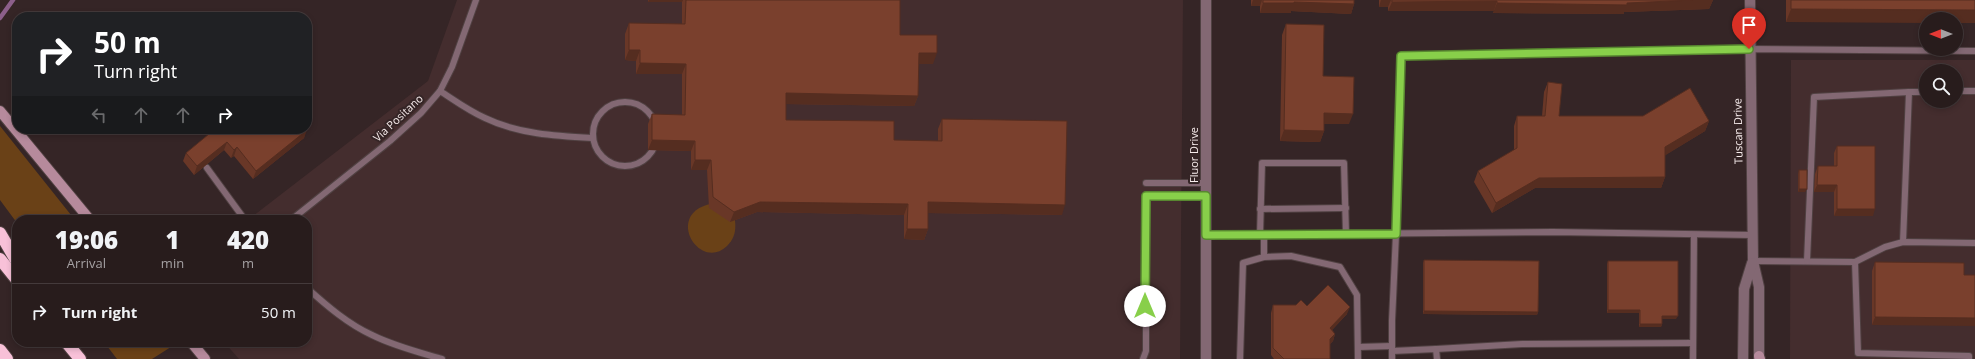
<!DOCTYPE html>
<html lang="en">
<head>
<meta charset="utf-8">
<style>
  body { margin:0; font-family:"Open Sans",sans-serif; background:#342929; color:#f1f3f6; height:100vh; display:flex; flex-direction:column; font-size:15px; white-space:nowrap }
  * { box-sizing:border-box; margin:0 }
  p { font-size:13px; color:#a5a1a3 }
  .icon { flex:none; width:22px; height:22px; fill:none; stroke:currentColor; stroke-width:2; stroke-linecap:round; stroke-linejoin:round }
  .map { position:relative; flex:1; overflow:hidden }
  .panel { position:absolute; left:12px; top:215px; width:300px; height:132px; display:flex; flex-direction:column; background:#281c1c; border-radius:16px; box-shadow:0 2px 6px #0003,0 0 0 1px #443a3b }
  .panel>* { flex:none }
  .guide { position:absolute; left:12px; top:12px; width:300px; height:122px; border-radius:16px; box-shadow:0 2px 6px #0003,0 0 0 1px #443a3b; background:#202124; color:#fff; overflow:hidden }
  .needle { width:26px; rotate:270deg }
  .tools { position:absolute; left:1919px; top:12px; display:grid; gap:8px }
  .tools a { display:grid; place-items:center; width:44px; height:44px; border-radius:50%; background:#281c1c; box-shadow:0 2px 6px #0003,0 0 0 1px #443a3b; font-size:20px }
  .pin { position:absolute; display:grid; place-items:center; width:34px; height:34px; color:#fff; margin:-41px -17px; border-radius:50% 50% 50% 0; rotate:-45deg; box-shadow:0 0 4px #0007 }
  .pin .icon { rotate:45deg }
  .me { position:absolute; width:44px; margin:-22px; rotate:0deg; stroke-linejoin:round; filter:drop-shadow(0 0 3px #0008) }
  .turn { display:flex; align-items:center; gap:14px; height:84px; padding:0 16px; font-size:18px }
  .turn .icon { width:52px; height:52px; stroke-width:2.5 }
  .turn b { display:block; font-size:28px; line-height:34px }
  .lanes { display:flex; align-items:center; height:38px; padding:0 16px; background:#0003; justify-content:center; gap:20px; direction:ltr }
  .lanes .off { opacity:.35 }
  .eta { display:flex; justify-content:space-evenly; align-items:center; height:68px; text-align:center }
  .eta b { font-size:24px; font-weight:800; line-height:28px }
  ul { padding:0; list-style:none }
  li { display:flex; align-items:center; gap:12px; height:56px; padding:0 16px; border-top:1px solid #443a3b }
  li div { flex:1 }
  li b { display:block; font-size:15px }
  li em { font-style:normal }
  .map>svg:first-child { display:block }
  .built { fill:#442d2e; fill-rule:evenodd }
  .green { fill:#6a4117 }
  .lines { fill:none; stroke-linecap:round; stroke-linejoin:round }
  .stream { stroke:#8c5f8a; stroke-width:4.5 }
  .service-casing { stroke:#504142; stroke-width:8 }
  .tertiary-casing { stroke:#504142; stroke-width:12 }
  .secondary-casing { stroke:#504142; stroke-width:12 }
  .motorway-casing { stroke:#504142; stroke-width:14 }
  .service { stroke:#836873; stroke-width:6 }
  .tertiary { stroke:#836873; stroke-width:10 }
  .secondary { stroke:#b68a9c; stroke-width:10 }
  .motorway { stroke:#f8c1d8; stroke-width:12 }
  .wall { fill:#693727 }
  .shaded-wall { fill:#552d20 }
  .building { fill:#7a402d; stroke:#552d20 }
  .route-casing { stroke:#588730; stroke-width:10 }
  .route { stroke:#88cf4a; stroke-width:7 }
  .labels { text-anchor:middle; stroke-width:4; stroke-linejoin:round; paint-order:stroke }
  .street-label { font-size:11px; fill:#f7ecec; stroke:#352526 }
</style>
</head>
<body>
<div class="map">
<svg width="1975" height="359" viewBox="0 0 1975 359">
  <rect width="100%" height="100%" fill="#352526"/>
  <g class="built">
    <path d="M457,0h726l-3,359h-941l-15,-17h83v-122h-59l180,-139z"/>
    <path d="M1791,60h184v299h-185zM1926,71h30v30h-30z"/>
  </g>
  <g class="green">
    <path d="M0,126l75,94h-58v3l-17,-23z"/>
    <path d="M710,204l25,16c1,10 0,18 -8,26 -27,26 -63,-31 -17,-42z"/>
    <path d="M104,342h68l2,3 -22,14h-35z"/>
  </g>
  <g class="lines">
    <path class="stream" d="M0,18l13,-18"/>
    <defs>
      <g id="service">
        <path d="M440,91c14,9 29,20 45,27 33,16 71,18 108,20"/>
        <path d="M1956,91h19"/>
        <circle cx="625" cy="134" r="32"/>
        <path d="M207,168l38,52"/>
        <path d="M1146,183h60"/>
        <path d="M1260,209l86,-1"/>
        <path d="M291,220l99,-79 31,-28 19,-22 12,-24 24,-67"/>
        <path d="M1206,235l347,-3 199,3"/>
        <path d="M1260,235l2,-72h82l2,71"/>
        <path d="M1264,235v22"/>
        <path d="M1903,242l6,-150h17"/>
        <path d="M1753,261l102,1 3,91 111,3v3"/>
        <path d="M1807,261l7,-164 95,-5"/>
        <path d="M1855,262l30,-15 18,-5 72,1"/>
        <path d="M307,288c20,18 41,36 65,47 22,11 46,17 70,24"/>
        <path d="M1358,347l34,-1"/>
        <path d="M1436,349l86,-5 171,-1"/>
        <path d="M1392,351l44,-2 1,10"/>
        <path d="M1143,359l3,-8v-155h60"/>
        <path d="M1240,359l3,-96 21,-6 27,-1 49,11 17,28 1,64"/>
        <path d="M1392,359v-38l6,-130 3,-135 348,-7 226,2"/>
        <path d="M1693,359l1,-124"/>
      </g>
      <g id="tertiary">
        <path d="M1750,0l3,261 6,26v72"/>
        <path d="M1206,359v-359"/>
        <path d="M1743,359l1,-70 8,-26"/>
      </g>
      <g id="secondary">
        <path d="M0,111l90,109"/>
        <path d="M191,342l14,17"/>
        <path d="M1759,356l1,3"/>
      </g>
      <g id="motorway">
        <path d="M0,233l17,29"/>
        <path d="M0,259l17,21"/>
        <path d="M66,342l14,17"/>
        <path d="M0,350l7,9"/>
      </g>
    </defs>
    <use href="#service" class="service-casing"/>
    <use href="#tertiary" class="tertiary-casing"/>
    <use href="#secondary" class="secondary-casing"/>
    <use href="#motorway" class="motorway-casing"/>
    <use href="#service" class="service"/>
    <use href="#tertiary" class="tertiary"/>
    <use href="#secondary" class="secondary"/>
    <use href="#motorway" class="motorway"/>
  </g>
  <g class="wall">
    <path d="M648,0h252v35l33,29h-14l-1,32 -4,10 -128,-2v16l108,20 44,1v-12l4,-10 120,96 -134,-2v16l-4,11 -20,-1v-24l-147,-3 -27,10 -21,-14 -2,-38h-16v-19l-43,-1v-26l4,-10 30,1v-41h-46v-13l-11,-1v-26l4,-11 53,1v-22h-34z"/>
    <path d="M1251,0h103v4l-3,10 -60,-3v2h-31v-7h-9z"/>
    <path d="M1379,0h334l-4,9 -85,3v2l-131,-1 1,-2h-106v-4h-9z"/>
    <path d="M1786,0h189v23h-19v-4l-170,3z"/>
    <path d="M1286,24l37,52 26,48h-25v7l-4,11 -40,-1 2,-106z"/>
    <path d="M1548,82l11,34 150,5 -4,10 -40,24v22l-4,11h-126l-43,25 -18,-31 4,-11 36,-21v-24l3,-10h25l2,-24z"/>
    <path d="M211,129h95l-2,9 -51,41 -19,-23 -3,2 -7,-8 -30,25 -11,-14 3,-8 27,-22z"/>
    <path d="M1837,146l36,70h-39v-24h-20l1,-18 3,-8h16v-13z"/>
    <path d="M1799,170l6,22h-7v-18z"/>
    <path d="M1424,260l114,52 -1,3 -114,-1v-51z"/>
    <path d="M1608,261l68,58h-14v5l-1,3h-22v-14h-32v-49z"/>
    <path d="M1875,262l89,1 -92,62v-54z"/>
    <path d="M1273,305l34,1 40,8 -15,16 3,4 -2,7 -3,3v15h-56l-3,-4v-42z"/>
  </g>
  <g class="shaded-wall">
    <path d="M649,0h34l-1,2h-34z"/>
    <path d="M1253,0h9l-2,6h-9z"/>
    <path d="M1381,0h10l-3,7h-9z"/>
    <path d="M1693,0h20l-4,9 -85,3v2l-131,-1 4,-10h130z"/>
    <path d="M1497,1l-3,10h-106l4,-9z"/>
    <path d="M1294,2l60,2 -3,10 -60,-3v2h-31l3,-10z"/>
    <path d="M1791,9l184,1v13h-19v-4h-30v4l-140,-1z"/>
    <path d="M629,50h11l-4,11 -11,-1z"/>
    <path d="M919,53h18l-4,11h-18z"/>
    <path d="M640,63l46,1 -4,10h-46z"/>
    <path d="M786,93l132,3 -4,10 -132,-2z"/>
    <path d="M1324,113l29,1 -4,10h-29z"/>
    <path d="M1709,121l-4,10 -44,27 4,-11z"/>
    <path d="M307,130l-3,8 -51,41 3,-8z"/>
    <path d="M1284,130l40,1 -4,11 -40,-1z"/>
    <path d="M652,140l43,1 -4,10 -43,-1z"/>
    <path d="M227,142l-3,8 -30,25 3,-9z"/>
    <path d="M237,147l-3,9 -3,2 3,-8z"/>
    <path d="M695,160h16l-4,10h-16z"/>
    <path d="M1665,177l-4,11h-126l-43,25 4,-10 43,-25z"/>
    <path d="M1817,185h20l-3,7h-20z"/>
    <path d="M1799,189h8l-2,3h-7z"/>
    <path d="M760,202l148,2 -4,11 -147,-3 -27,10 4,-10z"/>
    <path d="M928,202l137,3 -3,10 -138,-2z"/>
    <path d="M1837,209h38l-2,7h-39z"/>
    <path d="M907,229h21l-4,11 -20,-1z"/>
    <path d="M1350,307l-3,7 -20,21 3,-7z"/>
    <path d="M1608,310h32l-1,3h-32z"/>
    <path d="M1424,311l114,1 -1,3 -114,-1z"/>
    <path d="M1662,316h16l-2,3h-15z"/>
    <path d="M1875,317l100,1v8l-103,-1z"/>
    <path d="M1640,324h22l-1,3h-22z"/>
    <path d="M1335,334l-2,7 -6,5 3,-7z"/>
  </g>
  <g class="building">
    <path d="M686,0h214v35h37v18h-18l-1,43 -132,-3v27l108,1v19l48,1v-22l125,2 -2,84 -137,-3v27h-21l1,-25 -148,-2 -26,10 -21,-15 -2,-37h-16v-19l-43,-1v-26l33,1 1,-51 -46,-1v-13h-11v-27l56,1z"/>
    <path d="M1263,0h91v4l-60,-2v1h-31z"/>
    <path d="M1392,0h301l-66,3v2l-130,-2v-2l-105,1z"/>
    <path d="M1791,0h184v10l-184,-1z"/>
    <path d="M1286,24l38,1 -1,51 31,1 -1,37 -29,-1v18l-40,-1z"/>
    <path d="M1548,82l14,2 -3,32h84l47,-28 19,33 -44,26v30l-126,1 -43,25 -18,-32 39,-23v-32h28z"/>
    <path d="M215,129h91l1,1 -51,41 -19,-24 -3,3 -7,-8 -30,24 -11,-13z"/>
    <path d="M1837,146h38v63h-38v-24h-20l1,-19h19z"/>
    <rect x="1799" y="170" width="8" height="19"/>
    <path d="M1424,260l115,1 -1,51 -114,-1z"/>
    <path d="M1608,261h70v55h-16v8h-22v-14h-32z"/>
    <path d="M1875,262l89,1v12h11v43l-100,-1z"/>
    <path d="M1328,285l22,22 -20,21 5,6 -5,5v20h-46l-11,-11v-43h23l5,-5 6,6z"/>
  </g>
  <g class="lines">
    <defs>
      <path id="route" d="M1145,306l1,-110h60v39l190,-1 5,-178 348,-7"/>
    </defs>
    <use href="#route" class="route-casing"/>
    <use href="#route" class="route"/>
  </g>
  <g class="labels">
    <g class="street-label">
      <text transform="translate(398 118) rotate(-43)" y="4">Via Positano</text>
      <text transform="translate(1738 131) rotate(-91)" y="4">Tuscan Drive</text>
      <text transform="translate(1194 155) rotate(-90)" y="4">Fluor Drive</text>
    </g>
  </g>
</svg>
<div class="tools">
<a><svg class="needle" viewBox="-14 -14 28 28"><path d="M0-13l5 13h-10z" fill="#e53935"/><path d="M0 13l5-13h-10z" fill="#a5a1a3"/></svg></a>
<a><svg class="icon" aria-label="search" viewBox="0 0 24 24"><circle cx="10" cy="10" r="6"/><path d="M15 15l6 6"/></svg></a>
</div>
<div class="pin" style="left:1749px;top:49px;background:#d93025"><svg class="icon" aria-label="arrive" viewBox="0 0 24 24"><path d="M6 21V4h12l-3 4 3 4H6"/></svg></div>
<svg class="me" style="left:1145px;top:306px" viewBox="-20 -20 40 40"><circle r="19" fill="#fff"/><path d="M0-13L10 11 0 6-10 11z" fill="#88cf4a"/></svg>
<div class="guide">
<div class="turn"><svg class="icon" aria-label="right" viewBox="0 0 24 24"><path d="M7 20v-9h11M14 6l5 5-5 5"/></svg><div><b>50 m</b>Turn right</div></div>
<div class="lanes"><svg class="icon off" aria-label="left" viewBox="0 0 24 24"><path d="M17 20v-9H6M10 6l-5 5 5 5"/></svg><svg class="icon off" aria-label="ahead" viewBox="0 0 24 24"><path d="M12 20V5M6 11l6-6 6 6"/></svg><svg class="icon off" aria-label="ahead" viewBox="0 0 24 24"><path d="M12 20V5M6 11l6-6 6 6"/></svg><svg class="icon" aria-label="right" viewBox="0 0 24 24"><path d="M7 20v-9h11M14 6l5 5-5 5"/></svg></div>
</div>
<section class="panel">
<div class="eta">
<div><b>19:06</b><p>Arrival</p></div>
<div><b>1</b><p>min</p></div>
<div><b>420</b><p>m</p></div>
</div>
<ul>
<li><svg class="icon" aria-label="right" viewBox="0 0 24 24"><path d="M7 20v-9h11M14 6l5 5-5 5"/></svg><div><b>Turn right</b></div><em>50 m</em></li>
</ul>
</section>
</div>
</body>
</html>
